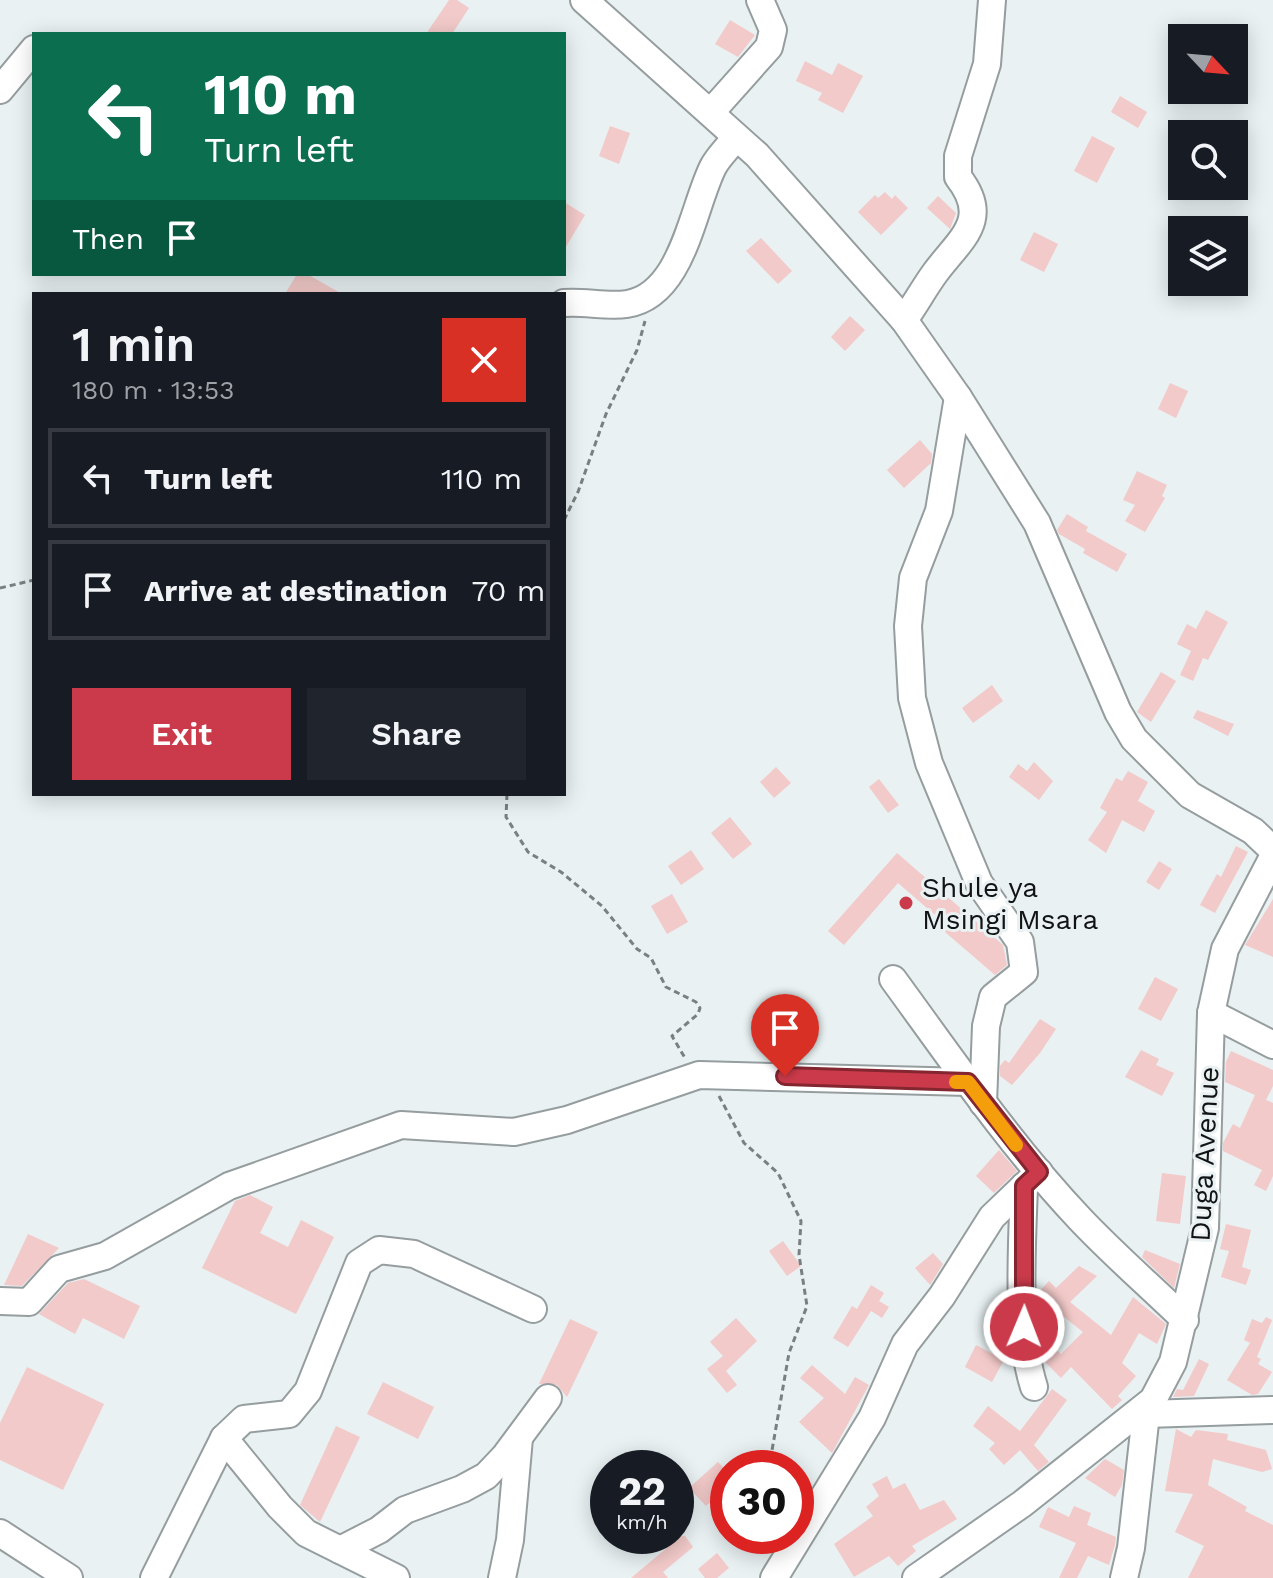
<!DOCTYPE html>
<html lang="en">
<head>
<meta charset="utf-8">
<style>
  body { margin:0; font-family:"Work Sans",sans-serif; background:#20242c; color:#f1f3f6; height:100vh; display:flex; flex-direction:column; font-size:30px; white-space:nowrap }
  * { box-sizing:border-box; margin:0 }
  p { font-size:26px; color:#9ea1a6 }
  .icon { flex:none; width:44px; height:44px; fill:none; stroke:currentColor; stroke-width:2; stroke-linecap:round; stroke-linejoin:round }
  .map { position:relative; flex:1; overflow:hidden }
  .panel { position:absolute; left:32px; top:292px; width:534px; height:504px; display:flex; flex-direction:column; background:#171b24; border-radius:0px; box-shadow:0 4px 20px #0003 }
  .panel>* { flex:none }
  .guide { position:absolute; left:32px; top:32px; width:534px; height:244px; border-radius:0px; box-shadow:0 4px 20px #0003; background:#0b6e4f; color:#fff; overflow:hidden }
  .needle { width:52px; rotate:116deg }
  .fabs { position:absolute; left:1168px; top:24px; display:grid; gap:16px }
  .fabs a { display:grid; place-items:center; width:80px; height:80px; border-radius:0px; background:#171b24; box-shadow:0 4px 20px #0003; font-size:40px }
  .speed { position:absolute; left:590px; top:1450px; display:flex; gap:16px; font-size:40px; font-weight:700; text-align:center }
  .speed>* { display:grid; place-content:center; width:104px; height:104px; border-radius:50%; background:#171b24; box-shadow:0 4px 20px #0003; line-height:1 }
  .speed small { font-size:20px; font-weight:400 }
  .speed .limit { border:12px solid #d22; background:#fff; color:#111 }
  .pin { position:absolute; display:grid; place-items:center; width:68px; height:68px; color:#fff; margin:-82px -34px; border-radius:50% 50% 50% 0; rotate:-45deg; box-shadow:0 0 8px #0007 }
  .pin .icon { rotate:45deg }
  .me { position:absolute; width:88px; margin:-44px; rotate:1deg; stroke-linejoin:round; filter:drop-shadow(0 0 6px #0008) }
  .turn { display:flex; align-items:center; gap:28px; height:168px; padding:0 40px; font-size:36px }
  .turn .icon { width:104px; height:104px; stroke-width:2.5 }
  .turn b { display:block; font-size:56px; line-height:68px }
  .then { display:flex; align-items:center; height:76px; padding:0 40px; background:#0003; gap:16px; font-size:30px }
  .round { display:grid; place-items:center; flex:none; width:84px; height:84px; border-radius:0px; background:#20242c }
  .overview { display:flex; align-items:center; justify-content:space-between; height:136px; padding:0 40px }
  h1 { font-size:48px; font-weight:600; line-height:60px }
  .primary-button { display:flex; gap:16px; margin-top:auto; padding:16px 40px }
  .primary-button a { flex:1; height:92px; border-radius:0px; background:#ca3a4a; color:#fff; font-size:32px; font-weight:600; line-height:92px; text-align:center }
  .primary-button a+a { background:#20242c; color:#f1f3f6 }
  ul { padding:0; list-style:none }
  li { display:flex; align-items:center; gap:24px; height:100px; margin:0 16px 12px; padding:0 24px; border:4px solid #363941; border-radius:0px }
  li div { flex:1 }
  li b { display:block; font-size:30px }
  li em { font-style:normal }
  .map>svg:first-child { display:block }
  .building { fill:#f2cac9 }
  .lines { fill:none; stroke-linecap:round; stroke-linejoin:round }
  .minor-casing { stroke:#959d9f; stroke-width:30 }
  .path { stroke:#7a7f81; stroke-width:3; stroke-dasharray:6 4; stroke-linecap:butt }
  .minor { stroke:#fff; stroke-width:26 }
  .route-casing { stroke:#832630; stroke-width:20 }
  .route { stroke:#ca3a4a; stroke-width:14 }
  .slow { stroke:#f59e0b; stroke-width:14 }
  .poi-dot { fill:#ca3a4a; stroke:#e9f1f3; stroke-width:3 }
  .labels { text-anchor:middle; stroke-width:6; stroke-linejoin:round; paint-order:stroke }
  .poi-label { font-size:28px; fill:#111314; stroke:#e9f1f3; text-anchor:start }
  .street-label { font-size:28px; fill:#111314; stroke:#e9f1f3 }
</style>
</head>
<body>
<div class="map">
<svg width="1273" height="1578" viewBox="0 0 1273 1578">
  <rect width="100%" height="100%" fill="#e9f1f3"/>
  <g class="building">
    <path d="M449,0h8l12,8 -17,26h-26z"/>
    <path d="M730,20l25,15 -17,22 -23,-13z"/>
    <path d="M805,61l27,14 6,-12 25,13 -20,37 -25,-13 4,-7 -26,-12z"/>
    <path d="M1120,96l27,16 -9,16 -27,-16z"/>
    <path d="M610,126l20,7 -11,31 -20,-8z"/>
    <path d="M1092,136l23,12 -18,35 -23,-12z"/>
    <path d="M885,192l7,7 3,-4 13,13 -27,27 -23,-23 17,-17 3,3z"/>
    <path d="M938,196l18,17 -6,16 -23,-21z"/>
    <path d="M564,202l21,13 -21,35z"/>
    <path d="M1034,232l24,12 -14,28 -24,-12z"/>
    <path d="M761,238l31,33 -14,13 -32,-33z"/>
    <path d="M297,274h10l35,20h-57z"/>
    <path d="M850,316l15,14 -20,21 -14,-14z"/>
    <path d="M1170,383l18,8 -12,27 -18,-9z"/>
    <path d="M920,440l12,14 -1,9 -27,25 -17,-18z"/>
    <path d="M1137,471l30,14 -5,11 3,2 -20,34 -20,-11 10,-16 -12,-5z"/>
    <path d="M1067,514l21,13 -2,4 41,23 -10,18 -34,-19 2,-4 -26,-15 -2,-4z"/>
    <path d="M1206,610l22,12 -20,38 -5,-2 -10,23 -13,-6 11,-24 -14,-7 10,-20 9,5z"/>
    <path d="M1161,672l15,9 -25,41 -14,-10z"/>
    <path d="M992,685l11,16 -30,22 -11,-15z"/>
    <path d="M1197,710l37,14 -6,12 -35,-18z"/>
    <path d="M1034,762l19,19 -14,19 -30,-23 9,-13 9,7z"/>
    <path d="M776,767l15,16 -17,15 -14,-16z"/>
    <path d="M1128,771l20,11 -10,19 17,10 -11,21 -22,-12 -16,33 -18,-13 19,-28 -7,-4 16,-30 6,3z"/>
    <path d="M879,779l20,26 -11,8 -19,-26z"/>
    <path d="M730,817l22,27 -19,15 -22,-26z"/>
    <path d="M1236,846l12,6 -33,61 -15,-8 17,-31 4,3z"/>
    <path d="M691,850l13,19 -23,16 -13,-19z"/>
    <path d="M897,853l106,92 4,20 -12,10 -50,-43 4,-5 -51,-44 -54,62 -16,-14z"/>
    <path d="M1159,861l13,8 -13,21 -13,-8z"/>
    <path d="M672,894l16,28 -21,12 -16,-28z"/>
    <path d="M1273,899v58l-28,-12z"/>
    <path d="M1155,977l23,12 -17,32 -23,-12z"/>
    <path d="M1040,1019l16,10 -16,24 -28,32 -12,-9v-10l5,-6 4,3z"/>
    <path d="M1141,1050l18,9 -3,6 18,8 -12,23 -37,-19z"/>
    <path d="M1231,1051l42,19v16l-7,14 7,3v73l-7,15 -12,-6 8,-15 -39,-19v-8l10,-19 7,4 15,-33 -30,-13 1,-20z"/>
    <path d="M999,1150l18,21 -23,22 -18,-17z"/>
    <path d="M1162,1173l24,3 -6,48 -24,-3z"/>
    <path d="M250,1195l23,12 -13,26 28,14 13,-27 33,17 -38,77 -94,-46 33,-67z"/>
    <path d="M1226,1224l25,6 -9,37 9,3 -5,15 -25,-8 8,-26 -9,-2z"/>
    <path d="M28,1234l31,14 -37,38 -18,-1z"/>
    <path d="M783,1241l18,25 -14,10 -18,-25z"/>
    <path d="M1145,1250l35,14 -6,24 -32,-31z"/>
    <path d="M933,1253l10,11 -13,21 -15,-17z"/>
    <path d="M1079,1266l18,10 -27,26 41,33 22,-38 33,27 -9,20 -18,-11 -17,30 14,13 -18,20 4,4 -10,9 -41,-42 -10,11 -17,-17 -2,-13 6,-6 13,12 22,-22 -24,-19 -7,7 -14,-14v-13l11,-12 7,7z"/>
    <path d="M84,1279l56,27 -16,33 -41,-21 -8,16 -36,-20 29,-31z"/>
    <path d="M871,1285l13,8 -5,8 10,6 -7,11 -11,-7 -23,36 -15,-9 19,-32 5,3z"/>
    <path d="M1266,1317l6,3 -15,37 4,2 -3,5 14,8 -14,22 -6,1 -25,-15 23,-37 -6,-3 8,-21 10,4z"/>
    <path d="M736,1318l21,23 -31,30 11,14 -10,8 -20,-24 16,-13 -13,-14z"/>
    <path d="M570,1319l28,13 -31,65 -10,-12 -18,-1z"/>
    <path d="M976,1345l28,15 -12,22 -27,-15z"/>
    <path d="M1199,1359l10,5 -15,32 -21,1 4,-8 6,1z"/>
    <path d="M812,1365l33,29 10,-17 14,8 -37,68 -33,-31 25,-24 -24,-20z"/>
    <path d="M27,1367l77,37 -41,86 -63,-30v-37z"/>
    <path d="M383,1382l51,25 -16,32 -51,-25z"/>
    <path d="M1052,1389l15,11 -33,45 15,17 -11,9 -18,-21 -16,15 -15,-16 6,-6 -22,-17 15,-20 32,25z"/>
    <path d="M336,1426l24,11 -40,85 -20,-17z"/>
    <path d="M1176,1429l15,8 5,-7 32,4 -1,6 39,10 6,19 -10,3 -49,-13 -5,26 39,22 -2,4 28,14v53h-85l16,-32 -29,-14 18,-38 -28,-3z"/>
    <path d="M1105,1459l19,11 -2,15 -7,12 -30,-19z"/>
    <path d="M718,1462l10,10v13l-22,21 -17,-18z"/>
    <path d="M887,1476l6,13 12,-6 15,27 24,-10 13,19 -45,27 4,5 -18,15 -9,-10 -35,21 -20,-33 39,-28 -7,-9 13,-11 -7,-12z"/>
    <path d="M1074,1506l17,7 -4,12 29,12 -1,8 -6,20 -21,-9 -11,22h-18l17,-35 -37,-16 9,-20 21,10z"/>
    <path d="M660,1536h25l8,11 -30,25 5,6h-37l37,-31z"/>
    <path d="M717,1553l12,15 -12,10h-12l-7,-9z"/>
  </g>
  <g class="lines">
    <defs>
      <g id="minor">
        <path d="M584,0l173,155 147,165 54,77 79,126 81,189 16,27 56,56 63,36 20,19"/>
        <path d="M0,90l34,-41"/>
        <path d="M711,112l58,-65 4,-17 -13,-30"/>
        <path d="M564,303c20,-2 42,4 63,1 56,-9 65,-95 86,-137 5,-10 16,-20 23,-30"/>
        <path d="M904,320c11,-15 20,-32 31,-47 25,-34 57,-53 23,-96v-21l29,-92 5,-64"/>
        <path d="M958,397l-19,114 -26,67 -5,48 4,72 17,65 50,120 41,59 4,30 -31,25 -7,29 -3,77"/>
        <path d="M893,979c60,82 117,166 187,240 33,35 70,67 105,101"/>
        <path d="M1211,1013l62,32"/>
        <path d="M1024,1186c-2,60 -8,145 10,201"/>
        <path d="M0,1301l29,1 30,-33 46,-13 124,-70 172,-61 113,7 53,-12 132,-45 269,7"/>
        <path d="M1146,1414l127,-4"/>
        <path d="M224,1438l56,69 26,26 90,45"/>
        <path d="M0,1533l69,45"/>
        <path d="M340,1550l39,-20 26,-20 57,-21 24,-13 19,-20 43,-58"/>
        <path d="M154,1578l70,-140 20,-19 45,-5 19,-23 51,-128 20,-13 35,4 119,55"/>
        <path d="M502,1578l8,-38 9,-102"/>
        <path d="M774,1578l98,-160 33,-74 37,-48 50,-79 47,-45"/>
        <path d="M916,1578l106,-74 131,-104 20,-38 32,-134 6,-215 14,-64 48,-92"/>
        <path d="M1124,1578l7,-30 15,-134 7,-14"/>
      </g>
    </defs>
    <use href="#minor" class="minor-casing"/>
    <g class="path">
      <path d="M564,520l14,-28 28,-78 31,-64 8,-29"/>
      <path d="M0,588l34,-8"/>
      <path d="M507,794l-1,23 22,35 33,20 41,34 35,43 14,9 15,29 30,15 4,6 -2,6 -26,22 13,22"/>
      <path d="M719,1096l25,47 34,30 23,48 -2,34 8,51 -18,47 -18,103 2,12"/>
    </g>
    <use href="#minor" class="minor"/>
  </g>
  <g class="lines">
    <defs>
      <path id="route" d="M785,1076l183,6 71,90 -15,14v141"/>
    </defs>
    <use href="#route" class="route-casing"/>
    <use href="#route" class="route"/>
    <path class="slow" d="M956,1082h12l48,63"/>
  </g>
  <circle class="poi-dot" cx="906" cy="903" r="8"/>
  <g class="labels">
    <g class="poi-label">
      <text x="922" y="897">Shule ya<tspan x="922" dy="32">Msingi Msara</tspan></text>
    </g>
    <g class="street-label">
      <text transform="translate(1204 1154) rotate(-87)" y="10">Duga Avenue</text>
    </g>
  </g>
</svg>
<div class="fabs">
<a><svg class="needle" viewBox="-14 -14 28 28"><path d="M0-13l5 13h-10z" fill="#e53935"/><path d="M0 13l5-13h-10z" fill="#9ea1a6"/></svg></a>
<a><svg class="icon" aria-label="search" viewBox="0 0 24 24"><circle cx="10" cy="10" r="6"/><path d="M15 15l6 6"/></svg></a>
<a><svg class="icon" aria-label="layers" viewBox="0 0 24 24"><path d="M12 4l9 5-9 5-9-5zM3 14l9 5 9-5"/></svg></a>
</div>
<div class="speed"><div>22<small>km/h</small></div><div class="limit">30</div></div>
<div class="pin" style="left:785px;top:1076px;background:#d93025"><svg class="icon" aria-label="arrive" viewBox="0 0 24 24"><path d="M6 21V4h12l-3 4 3 4H6"/></svg></div>
<svg class="me" style="left:1024px;top:1327px" viewBox="-20 -20 40 40"><circle r="17" fill="#ca3a4a" stroke="#fff" stroke-width="3"/><path d="M0-11L8 9 0 5-8 9z" fill="#fff"/></svg>
<div class="guide">
<div class="turn"><svg class="icon" aria-label="left" viewBox="0 0 24 24"><path d="M17 20v-9H6M10 6l-5 5 5 5"/></svg><div><b>110 m</b>Turn left</div></div>
<div class="then">Then<svg class="icon" aria-label="arrive" viewBox="0 0 24 24"><path d="M6 21V4h12l-3 4 3 4H6"/></svg></div>
</div>
<section class="panel">
<div class="overview"><div><h1>1 min</h1><p>180 m · 13:53</p></div><a class="round" style="background:#d93025;color:#fff"><svg class="icon" aria-label="close" viewBox="0 0 24 24"><path d="M6 6l12 12M18 6L6 18"/></svg></a></div>
<ul>
<li><svg class="icon" aria-label="left" viewBox="0 0 24 24"><path d="M17 20v-9H6M10 6l-5 5 5 5"/></svg><div><b>Turn left</b></div><em>110 m</em></li>
<li><svg class="icon" aria-label="arrive" viewBox="0 0 24 24"><path d="M6 21V4h12l-3 4 3 4H6"/></svg><div><b>Arrive at destination</b></div><em>70 m</em></li>
</ul>
<div class="primary-button"><a>Exit</a><a>Share</a></div>
</section>
</div>
</body>
</html>
